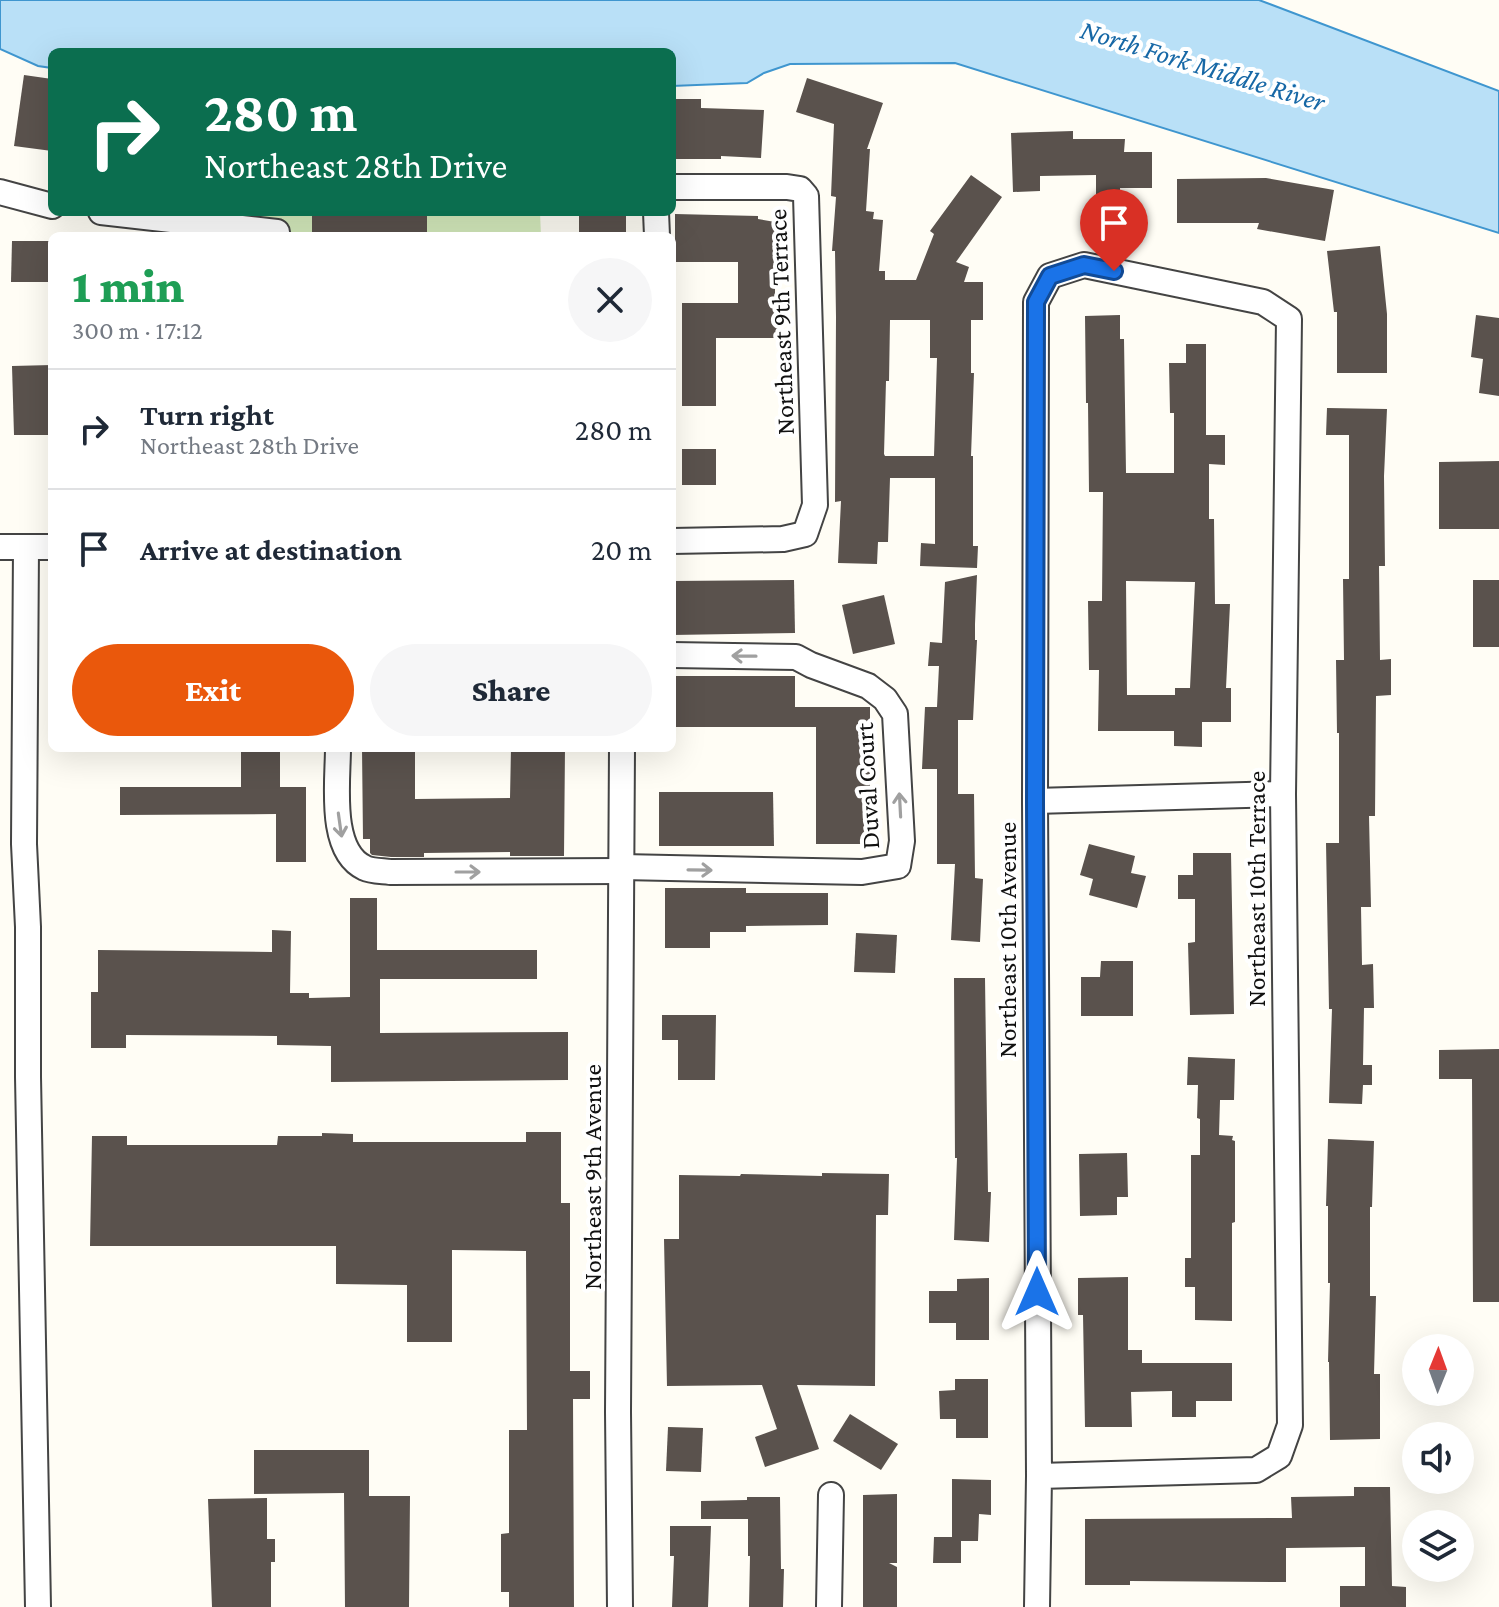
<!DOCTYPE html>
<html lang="en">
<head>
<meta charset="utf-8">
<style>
  body { margin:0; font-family:"Crimson Pro",serif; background:#f6f6f7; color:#1f2937; height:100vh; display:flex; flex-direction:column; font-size:30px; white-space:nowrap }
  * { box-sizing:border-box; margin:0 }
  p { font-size:26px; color:#747a83 }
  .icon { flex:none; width:44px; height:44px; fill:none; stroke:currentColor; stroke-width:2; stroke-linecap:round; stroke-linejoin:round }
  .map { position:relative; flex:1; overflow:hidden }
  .panel { position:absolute; left:48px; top:232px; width:628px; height:520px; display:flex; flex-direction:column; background:#fff; border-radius:12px; box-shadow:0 8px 32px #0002 }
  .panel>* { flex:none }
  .banner { position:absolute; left:48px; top:48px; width:628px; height:168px; border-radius:12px; box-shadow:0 8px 32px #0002; background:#0b6e4f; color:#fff; overflow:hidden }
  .needle { width:52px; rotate:1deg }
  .buttons { position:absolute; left:1402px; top:1334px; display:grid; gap:16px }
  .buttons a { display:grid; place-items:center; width:72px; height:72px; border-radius:50%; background:#fff; box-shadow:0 8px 32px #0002; font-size:40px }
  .pin { position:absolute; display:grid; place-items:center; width:68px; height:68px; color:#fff; margin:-82px -34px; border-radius:50% 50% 50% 0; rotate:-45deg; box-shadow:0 0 8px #0007 }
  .pin .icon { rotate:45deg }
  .me { position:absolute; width:88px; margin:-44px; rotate:0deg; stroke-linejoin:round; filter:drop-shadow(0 0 6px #0008) }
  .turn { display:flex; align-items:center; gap:28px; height:168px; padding:0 24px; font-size:36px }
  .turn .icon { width:104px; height:104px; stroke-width:2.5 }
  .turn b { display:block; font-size:56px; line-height:68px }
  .round { display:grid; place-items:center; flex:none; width:84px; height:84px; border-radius:42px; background:#f6f6f7 }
  .head { display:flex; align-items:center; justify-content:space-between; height:136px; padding:0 24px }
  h1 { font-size:48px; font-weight:800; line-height:60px; color:#1e9e55 }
  .cta { display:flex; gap:16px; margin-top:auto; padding:16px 24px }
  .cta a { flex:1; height:92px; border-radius:48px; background:#ea580c; color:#fff; font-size:32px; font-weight:800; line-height:92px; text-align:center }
  .cta a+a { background:#f6f6f7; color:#1f2937 }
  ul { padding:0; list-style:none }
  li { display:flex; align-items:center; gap:24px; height:120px; padding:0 24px; border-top:2px solid #e0e1e3 }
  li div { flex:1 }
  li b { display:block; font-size:30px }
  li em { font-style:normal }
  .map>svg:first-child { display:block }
  .green { fill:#d5ebbd }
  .water { fill:#b9e0f7; stroke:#3f96cf; stroke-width:2 }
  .building { fill:#5a524d; fill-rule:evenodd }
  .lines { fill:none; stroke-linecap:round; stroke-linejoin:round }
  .minor-casing { stroke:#444; stroke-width:28 }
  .minor { stroke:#fff; stroke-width:24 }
  .oneway { stroke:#a0a0a0 }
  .route-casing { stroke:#114b97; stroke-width:20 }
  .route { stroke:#1a73e8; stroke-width:14 }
  .labels { text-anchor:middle; stroke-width:8; stroke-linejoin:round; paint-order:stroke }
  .street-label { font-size:26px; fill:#111; stroke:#fff }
  .water-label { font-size:28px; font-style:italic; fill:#1768a6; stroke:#fff }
</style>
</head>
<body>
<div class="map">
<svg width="1499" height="1607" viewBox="0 0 1499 1607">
  <rect width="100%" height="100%" fill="#fffdf5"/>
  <path class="green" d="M155,212h385l1,24h-387z"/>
  <path class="water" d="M0,0h1259l240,91v142l-544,-170 -165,1 -26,9 -17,10 -75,3v-34h-620v16l-14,-2 -38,-17z"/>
  <g class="building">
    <path d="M24,75l28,4v72l-38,-5z"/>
    <path d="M807,78l76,25 -16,46h3l-4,62 8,1 -1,7 10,1 -4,51h6v9h31l18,-46 -4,-3 41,-56 31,22 -46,65 13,5 -5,15h19v38h-12v53h3l-3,83h2v90h5l-1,22 -57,-2 1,-23 14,1v-66h-45l-2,64h-10l-1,22 -39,-1 3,-62 -6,1 1,-185 -1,-66h-3l4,-54 -5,-1 3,-72 -38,-12zM890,320h40v38h7l-3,98h-49l-1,-2 2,-73h3z"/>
    <path d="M673,99h28v9l63,2 -3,48 -40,-2v3h-47z"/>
    <path d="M1073,131v8h52l-1,13h28v36h-32v22h-24v-35l-56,1v15l-27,1 -2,-59z"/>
    <path d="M1266,178l68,12 -9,51 -68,-12 2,-6h-82v-44z"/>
    <rect x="312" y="212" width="115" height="24"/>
    <rect x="579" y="212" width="47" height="24"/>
    <path d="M675,214l83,2v3l17,3v81h7v35h-66v68h-34v-103h56v-41h-63z"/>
    <path d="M12,241h40v41h-41z"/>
    <path d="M1380,246l7,68v59h-50v-61h-3l-7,-61z"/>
    <path d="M1120,315v24h4l2,134h48v-60h-4l-1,-50h17v-19h20v91h19v30l-16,-1v55h5l1,85h15l-4,84h5v34h-29v25l-28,-1v-15h-76l1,-61h-10l-1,-69h14l1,-109h-14l-1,-89h-2l-1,-87zM1126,581l69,1 -5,106h-15v7h-48z"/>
    <path d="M1476,315l23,3v78l-20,-3 4,-34 -12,-2z"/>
    <path d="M52,365v70h-38l-2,-69z"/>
    <path d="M1327,408l60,1 -3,67 1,90h-6l1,94 11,-1v36l-15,1 -1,120h-6l2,91h-10l1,58 11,-1 1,44h-10l-1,57h9v20h-9l-1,19 -33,-1 3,-94h-3l-3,-166h13v-110h-2l-1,-73h8l-1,-81h6v-144h-23z"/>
    <rect x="682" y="449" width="34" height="36"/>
    <path d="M1499,461v68h-60v-67z"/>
    <path d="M977,575l-2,49v16h2l-4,80h-15v74h16l1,84 8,1 -3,63 -29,-2 4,-76h-18v-95h-15l3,-62h12l2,-41h-11l2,-24 12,1 3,-61z"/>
    <path d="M794,580l1,53 -123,2v-54z"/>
    <rect x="1473" y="580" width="26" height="67"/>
    <path d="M884,595l11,49 -42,10 -11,-49z"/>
    <path d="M672,676h123v31h75v137h-54v-117h-144z"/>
    <path d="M241,748h39v39h26v75h-30v-48l-156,1v-28h121z"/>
    <path d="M362,748h53v51l95,-1 1,-50h54l-1,108h-54v-4l-86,1v4h-33l-19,-2 -2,-2v-14h-7z"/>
    <path d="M659,792h114l1,54h-115z"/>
    <path d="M1089,844l46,12 -4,17 15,3 -9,32 -48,-13 4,-16 -13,-4z"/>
    <path d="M1193,853h38l3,161 -44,1 -2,-72 7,-1v-43h-17v-24h15z"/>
    <path d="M665,888h81v5h82v32l-82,1v6h-36v16h-45z"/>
    <path d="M350,898h27v52h160v29h-157v54l188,-1v48l-237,2v-36l-54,-1v-9l-151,-1v13h-35v-56h7v-42l174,2v-22l19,1 -1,62h19v5l41,-1z"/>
    <path d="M856,933l41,2 -2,38 -41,-1z"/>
    <path d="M1101,961h32v55h-52v-39h19z"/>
    <path d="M954,978h31l3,214h3l-2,50 -35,-2 3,-82h-2z"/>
    <path d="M662,1015h54l-1,65h-37v-40h-16z"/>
    <path d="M1499,1049v253h-26l-1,-223h-33v-29z"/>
    <path d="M1188,1057l47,2 -1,41h-14l-1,35 14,1 -1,4 3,1v81l-3,1v98l-37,-1v-33h-10v-29h6v-103h9v-36l-3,-1 1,-33h-11z"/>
    <path d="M526,1132h35v71h9v168h20v28h-17l1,208h-65v-15h-8v-58l8,-1v-103h18l-1,-179 -74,-1v92h-45v-57l-71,-1v-38h-246l2,-110h35v9h150l1,-9h44v-3l31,1v8h173z"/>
    <path d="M1328,1139l46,2 -2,66h-2v89h6l-2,78h6v65l-50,1 -1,-78h-1l2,-79h-2v-77h-2z"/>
    <path d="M1127,1153l1,44h-11v18l-37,1 -1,-62z"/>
    <path d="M822,1173l67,1 -1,41h-12l-1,171 -78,-1 22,64 -54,18 -10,-30 22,-8 -15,-44 -95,1 -3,-147h15v-64l61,1 1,-2 81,2z"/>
    <path d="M1128,1277v73h14v13h90v38h-36v16h-24v-26l-41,1 1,35h-47l-2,-112h-5v-37z"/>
    <path d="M989,1278v62h-33v-17h-27v-32h28v-12z"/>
    <path d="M955,1379h33v59h-32v-19h-16l-1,-28 16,-1z"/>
    <path d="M850,1414l48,30 -17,26 -48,-29z"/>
    <path d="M668,1427l35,1 -2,44 -35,-1z"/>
    <path d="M254,1450h115v46h41l-1,111h-64l-1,-114 -90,1z"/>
    <path d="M952,1479l39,1v35l-12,-1 -1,27h-17v22h-28l1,-26h18z"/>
    <path d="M1354,1487h36l2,99 14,1v20h-66v-21h25v-39l-79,1v34l-156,-1v4h-45v-66l207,-1 -1,-21 63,-1z"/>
    <path d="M897,1494v69h-8l8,4v40h-34v-112z"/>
    <path d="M747,1497h33l1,72h3l-1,38h-34l1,-51h-2v-37h-47v-18l46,-1z"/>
    <path d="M267,1498v41h8v23h-4v45h-59l-4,-108z"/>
    <path d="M670,1526h41l-3,81h-36l2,-51h-4z"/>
  </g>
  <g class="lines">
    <defs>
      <g id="minor">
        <path d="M672,187h115l13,2 6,7 9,309 -10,29 -22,5 -111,2"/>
        <path d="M0,192l52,14"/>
        <path d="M101,212l176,20"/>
        <path d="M656,212l1,24"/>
        <path d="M0,547h52"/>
        <path d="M26,548l-2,296 4,83v150l10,530"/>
        <path d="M338,748c0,33 -10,103 27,120 6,3 18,3 25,4l232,-1"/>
        <path d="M1035,801l248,-7"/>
        <path d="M622,867l240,5 36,-6 4,-25 -7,-127 -10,-15 -17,-13 -57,-21 -15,-8 -124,-2"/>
        <path d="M620,1607l-2,-195 4,-664"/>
        <path d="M829,1607l2,-112"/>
        <path d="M1037,1607l2,-131 -4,-675 1,-499 14,-26 34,-11 179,37 26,17 -6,475 7,631 -11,31 -23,14 -217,6"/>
      </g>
    </defs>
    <use href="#minor" class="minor-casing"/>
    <use href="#minor" class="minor"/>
  </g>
  <defs><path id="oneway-shaft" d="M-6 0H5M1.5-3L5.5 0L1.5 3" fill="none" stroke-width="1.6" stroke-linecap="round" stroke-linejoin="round" transform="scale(2)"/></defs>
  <g class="oneway">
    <use href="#oneway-shaft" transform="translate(744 656) rotate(-179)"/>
    <use href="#oneway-shaft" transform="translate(900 805) rotate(-93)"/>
    <use href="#oneway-shaft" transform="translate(340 825) rotate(82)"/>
    <use href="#oneway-shaft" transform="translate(700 870) rotate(1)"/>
    <use href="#oneway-shaft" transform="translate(468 872)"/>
  </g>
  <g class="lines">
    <defs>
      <path id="route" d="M1037,1292l-2,-491 1,-499 14,-26 34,-11 30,6"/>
    </defs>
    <use href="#route" class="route-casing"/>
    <use href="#route" class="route"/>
  </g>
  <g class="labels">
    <g class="street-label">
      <text transform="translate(781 322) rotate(-92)" y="9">Northeast 9th Terrace</text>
      <text transform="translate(867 786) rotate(-93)" y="9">Duval Court</text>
      <text transform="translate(1256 889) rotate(-90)" y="9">Northeast 10th Terrace</text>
      <text transform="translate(1007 940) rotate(-90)" y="9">Northeast 10th Avenue</text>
      <text transform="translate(592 1177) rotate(-90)" y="9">Northeast 9th Avenue</text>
    </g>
    <g class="water-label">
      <text transform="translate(1203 65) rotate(17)" y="10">North Fork Middle River</text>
    </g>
  </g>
</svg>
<div class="buttons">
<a><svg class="needle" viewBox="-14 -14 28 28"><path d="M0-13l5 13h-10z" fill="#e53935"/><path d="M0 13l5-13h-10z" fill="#747a83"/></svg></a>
<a><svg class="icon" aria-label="sound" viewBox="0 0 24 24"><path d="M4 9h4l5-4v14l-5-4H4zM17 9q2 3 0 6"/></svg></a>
<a><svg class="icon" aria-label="layers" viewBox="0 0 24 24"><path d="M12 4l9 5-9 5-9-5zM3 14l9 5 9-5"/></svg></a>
</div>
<div class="pin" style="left:1114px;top:271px;background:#d93025"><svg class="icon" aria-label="arrive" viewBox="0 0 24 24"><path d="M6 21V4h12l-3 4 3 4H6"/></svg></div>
<svg class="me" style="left:1037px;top:1292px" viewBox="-20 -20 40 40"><path d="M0-17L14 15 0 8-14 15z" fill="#1a73e8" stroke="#fff" stroke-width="4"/></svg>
<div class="banner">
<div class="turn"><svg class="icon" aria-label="right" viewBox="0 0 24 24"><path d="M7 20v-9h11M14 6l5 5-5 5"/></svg><div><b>280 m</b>Northeast 28th Drive</div></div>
</div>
<section class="panel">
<div class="head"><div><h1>1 min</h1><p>300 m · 17:12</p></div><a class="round"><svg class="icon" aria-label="close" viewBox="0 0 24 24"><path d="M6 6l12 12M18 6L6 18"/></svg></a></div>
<ul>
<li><svg class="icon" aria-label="right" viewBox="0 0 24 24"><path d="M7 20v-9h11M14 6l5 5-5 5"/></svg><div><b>Turn right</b><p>Northeast 28th Drive</p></div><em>280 m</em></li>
<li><svg class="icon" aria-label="arrive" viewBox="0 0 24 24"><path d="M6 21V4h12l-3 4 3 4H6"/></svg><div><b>Arrive at destination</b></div><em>20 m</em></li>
</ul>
<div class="cta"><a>Exit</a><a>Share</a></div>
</section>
</div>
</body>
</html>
